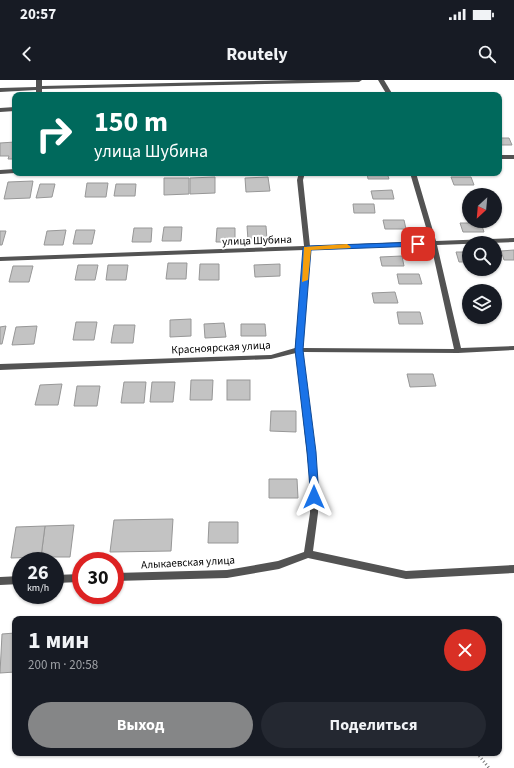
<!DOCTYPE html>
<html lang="ru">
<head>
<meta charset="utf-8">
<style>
  body { margin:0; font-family:"Source Sans 3",sans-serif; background:#242831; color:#f1f3f6; height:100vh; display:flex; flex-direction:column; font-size:15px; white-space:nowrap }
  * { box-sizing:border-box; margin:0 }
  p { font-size:13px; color:#9ea1a6 }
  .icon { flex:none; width:22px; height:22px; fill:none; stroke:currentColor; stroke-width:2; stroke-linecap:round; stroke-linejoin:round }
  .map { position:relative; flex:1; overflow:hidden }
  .drawer { position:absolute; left:12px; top:536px; width:490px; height:140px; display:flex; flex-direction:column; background:#171b24; border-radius:8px; box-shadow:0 1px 3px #0004 }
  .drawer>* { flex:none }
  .banner { position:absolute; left:12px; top:12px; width:490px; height:84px; border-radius:8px; box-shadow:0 1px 3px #0004; background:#00695c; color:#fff; overflow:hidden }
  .needle { width:26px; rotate:206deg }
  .fabs { position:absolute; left:462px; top:108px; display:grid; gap:8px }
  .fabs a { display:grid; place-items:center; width:40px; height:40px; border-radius:50%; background:#171b24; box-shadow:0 1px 3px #0004; font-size:20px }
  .speed { position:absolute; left:12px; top:472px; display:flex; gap:8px; font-size:20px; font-weight:700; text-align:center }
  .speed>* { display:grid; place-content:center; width:52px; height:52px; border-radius:50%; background:#171b24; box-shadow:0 1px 3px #0004; line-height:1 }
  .speed small { font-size:10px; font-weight:400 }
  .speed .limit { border:6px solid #d22; background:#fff; color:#111 }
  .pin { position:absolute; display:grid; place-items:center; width:34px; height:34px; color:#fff; margin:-17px; border-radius:8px; box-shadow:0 2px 6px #0006 }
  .me { position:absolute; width:44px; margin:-22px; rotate:0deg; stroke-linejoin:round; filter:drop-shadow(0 0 3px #0008) }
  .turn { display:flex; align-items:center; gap:14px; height:84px; padding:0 16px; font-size:18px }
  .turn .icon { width:52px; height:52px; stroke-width:2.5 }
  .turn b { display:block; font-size:28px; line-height:34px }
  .round { display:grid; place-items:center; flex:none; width:42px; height:42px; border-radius:21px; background:#242831 }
  .overview { display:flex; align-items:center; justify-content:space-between; height:68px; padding:0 16px }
  h1 { font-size:24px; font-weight:700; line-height:30px }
  .primary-button { display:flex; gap:8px; margin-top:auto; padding:8px 16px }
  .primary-button a { flex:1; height:46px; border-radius:24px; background:#858687; color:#fff; font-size:16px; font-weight:700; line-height:46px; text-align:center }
  .primary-button a+a { background:#242831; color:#f1f3f6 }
  .status { display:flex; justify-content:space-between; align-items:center; height:28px; padding:0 20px; background:#171b24; direction:ltr }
  .status svg { height:11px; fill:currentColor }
  header { display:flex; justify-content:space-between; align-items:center; height:52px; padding:0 16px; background:#171b24; font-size:18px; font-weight:700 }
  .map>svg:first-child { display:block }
  .building { fill:#c3c3c3; stroke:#979797 }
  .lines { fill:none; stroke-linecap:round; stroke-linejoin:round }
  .path { stroke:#757575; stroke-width:3; stroke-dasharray:1 2.5; stroke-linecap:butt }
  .lane { fill:#535353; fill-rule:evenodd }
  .street { fill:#535353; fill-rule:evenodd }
  .route { fill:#1a73e8; stroke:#114b97 }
  .slow { fill:#f59e0b }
  .labels { text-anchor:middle; stroke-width:4; stroke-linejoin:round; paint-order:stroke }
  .street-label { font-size:11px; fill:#000; stroke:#fff }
</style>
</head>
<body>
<div class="status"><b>20:57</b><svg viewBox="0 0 49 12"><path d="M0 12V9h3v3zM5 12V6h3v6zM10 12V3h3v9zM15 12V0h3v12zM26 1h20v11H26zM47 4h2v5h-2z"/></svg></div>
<header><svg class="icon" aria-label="back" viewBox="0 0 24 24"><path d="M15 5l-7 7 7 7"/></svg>Routely<svg class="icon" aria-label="search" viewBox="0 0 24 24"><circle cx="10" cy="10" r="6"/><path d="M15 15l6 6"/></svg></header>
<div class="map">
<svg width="514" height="688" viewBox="0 0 514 688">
  <rect width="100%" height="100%" fill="#fff"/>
  <g class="building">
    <path d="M499,58h10l3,7h-13z"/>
    <path d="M15,62v17h-7l1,-3h-9v-13z"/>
    <path d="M367,93h20l2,6h-21z"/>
    <path d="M215,97v16l-25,1v-16z"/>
    <path d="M268,97l2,14 -24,1 -1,-14z"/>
    <path d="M451,97h20l3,8h-20z"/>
    <path d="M164,98h25v16l-25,1z"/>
    <path d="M33,101l-3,17 -26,1 4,-17z"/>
    <path d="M87,103h21l-2,14h-21z"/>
    <path d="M40,104h15l-3,13 -16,1z"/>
    <path d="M116,104h20l-1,12h-21z"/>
    <path d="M392,110l2,9h-21l-2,-8z"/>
    <path d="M353,124h21l1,9h-21z"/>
    <path d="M383,140h21l2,9h-21z"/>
    <path d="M460,143h21l3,9h-21z"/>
    <path d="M247,146h19l1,14h-19z"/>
    <path d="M164,147h18l-1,14h-19z"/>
    <path d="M134,148h18l-1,14h-19z"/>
    <path d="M217,148h18v14h-19z"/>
    <path d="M66,150l-3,15h-19l3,-14z"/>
    <path d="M76,150h19l-3,14h-19z"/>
    <path d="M0,151h6l-4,14h-2z"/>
    <path d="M514,170v10h-10l-3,-9z"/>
    <path d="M456,172h13v10h-10z"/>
    <path d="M402,176l2,10h-22l-2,-9z"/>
    <path d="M168,183h19l-1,16h-20z"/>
    <path d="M200,184h19v16h-20z"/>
    <path d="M280,184v12l-25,1 -1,-12z"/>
    <path d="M78,185h20l-3,15h-20z"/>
    <path d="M108,185h20l-2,15h-20z"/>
    <path d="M13,186h20l-4,16h-20z"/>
    <path d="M397,194h22l3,10h-23z"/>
    <path d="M395,212l3,11h-24l-2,-10z"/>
    <path d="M397,232h23l3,12h-24z"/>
    <path d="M191,239v17l-21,1v-17z"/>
    <path d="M76,242h21l-3,18h-21z"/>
    <path d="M224,243l2,14 -21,1 -1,-14z"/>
    <path d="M241,244h24l1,12h-25z"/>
    <path d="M114,245h21l-2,18h-22z"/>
    <path d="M6,246l-4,18h-2v-17z"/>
    <path d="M37,246l-3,18 -22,1 4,-18z"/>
    <path d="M407,294h26l3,12 -26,1z"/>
    <path d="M191,300h22l-1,20h-22z"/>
    <rect x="227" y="300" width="23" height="20"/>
    <path d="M124,302h22l-2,21h-23z"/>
    <path d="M152,302h23l-2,20h-23z"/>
    <path d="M62,304l-4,21h-23l5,-20z"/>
    <path d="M77,306h23l-3,20h-23z"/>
    <path d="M271,331h25v21l-26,-1z"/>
    <path d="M269,399h28l1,19h-29z"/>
    <path d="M173,439l-2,32 -61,1 4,-32z"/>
    <path d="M209,442h29v21h-30z"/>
    <path d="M74,445l-4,32h-29l4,-31z"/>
    <path d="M45,446l-4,31 -30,1 5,-31z"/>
    <path d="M15,553v39l-15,1 2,-39z"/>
  </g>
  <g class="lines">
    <path class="path" d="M477,673l12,15"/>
    <g class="lane">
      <path d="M36,0h6v6l255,-6h65l-3,2 -317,7v6h-6v-5l-36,2v-4l36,-1z"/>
      <path d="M15,27v4l-15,1v-4z"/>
    </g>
    <g class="street">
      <path d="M378,0h6l9,15h-6z"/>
      <rect x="499" y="75" width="15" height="4"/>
      <path d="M15,89v4l-15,1v-4z"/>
      <path d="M299,93h6l-2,7 7,66 120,-5 -20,-68h6l20,68 78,-3v4l-77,3 24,103 53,-2v4l-56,3 -155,-1 15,130v31l-5,38 93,20 108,-6v8l-108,6 -98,-21 -29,11 -52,9 -112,3v-8l112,-3 51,-9 26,-9 6,-39v-31l-14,-129 -25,6 -271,11v-6l271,-9 24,-7 9,-98 -304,11v-4l304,-11 -7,-66zM431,165l23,104 -151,-1 7,-99z"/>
      <path d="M81,494v8l-26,1v-8z"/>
      <path d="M21,496v8l-21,1v-8z"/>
    </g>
  </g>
  <path class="route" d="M418,162l2,1v3l-109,4 -8,100 13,102 3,45 -1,3h-7l-4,-48 -12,-102 8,-102 4,-2z"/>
  <path class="slow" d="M347,164l4,3 -1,1 -39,2 -3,30 -6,2 2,-35z"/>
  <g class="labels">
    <g class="street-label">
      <text transform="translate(257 160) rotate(-2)" y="4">улица Шубина</text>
      <text transform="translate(221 267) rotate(-3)" y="4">Красноярская улица</text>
      <text transform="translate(188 482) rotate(-3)" y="4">Алыкаевская улица</text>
    </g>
  </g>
</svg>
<div class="fabs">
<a><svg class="needle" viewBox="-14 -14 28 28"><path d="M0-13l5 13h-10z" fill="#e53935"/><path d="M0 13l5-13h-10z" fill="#9ea1a6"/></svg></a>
<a><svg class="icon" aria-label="search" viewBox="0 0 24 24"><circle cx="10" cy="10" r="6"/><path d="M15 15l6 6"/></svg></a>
<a><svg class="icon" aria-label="layers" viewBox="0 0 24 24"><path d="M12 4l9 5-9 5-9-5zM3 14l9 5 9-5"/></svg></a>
</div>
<div class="speed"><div>26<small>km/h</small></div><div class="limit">30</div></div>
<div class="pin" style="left:418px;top:164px;background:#d93025"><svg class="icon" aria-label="arrive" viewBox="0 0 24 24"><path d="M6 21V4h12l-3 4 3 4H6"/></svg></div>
<svg class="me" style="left:314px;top:417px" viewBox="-20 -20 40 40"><path d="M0-17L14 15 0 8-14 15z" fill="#1a73e8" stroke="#fff" stroke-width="4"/></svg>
<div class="banner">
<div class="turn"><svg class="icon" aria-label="right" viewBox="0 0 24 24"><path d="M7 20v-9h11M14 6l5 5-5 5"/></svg><div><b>150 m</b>улица Шубина</div></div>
</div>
<section class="drawer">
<div class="overview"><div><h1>1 мин</h1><p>200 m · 20:58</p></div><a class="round" style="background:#d93025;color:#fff"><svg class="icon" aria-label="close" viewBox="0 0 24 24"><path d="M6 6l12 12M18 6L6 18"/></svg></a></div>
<div class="primary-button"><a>Выход</a><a>Поделиться</a></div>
</section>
</div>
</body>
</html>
